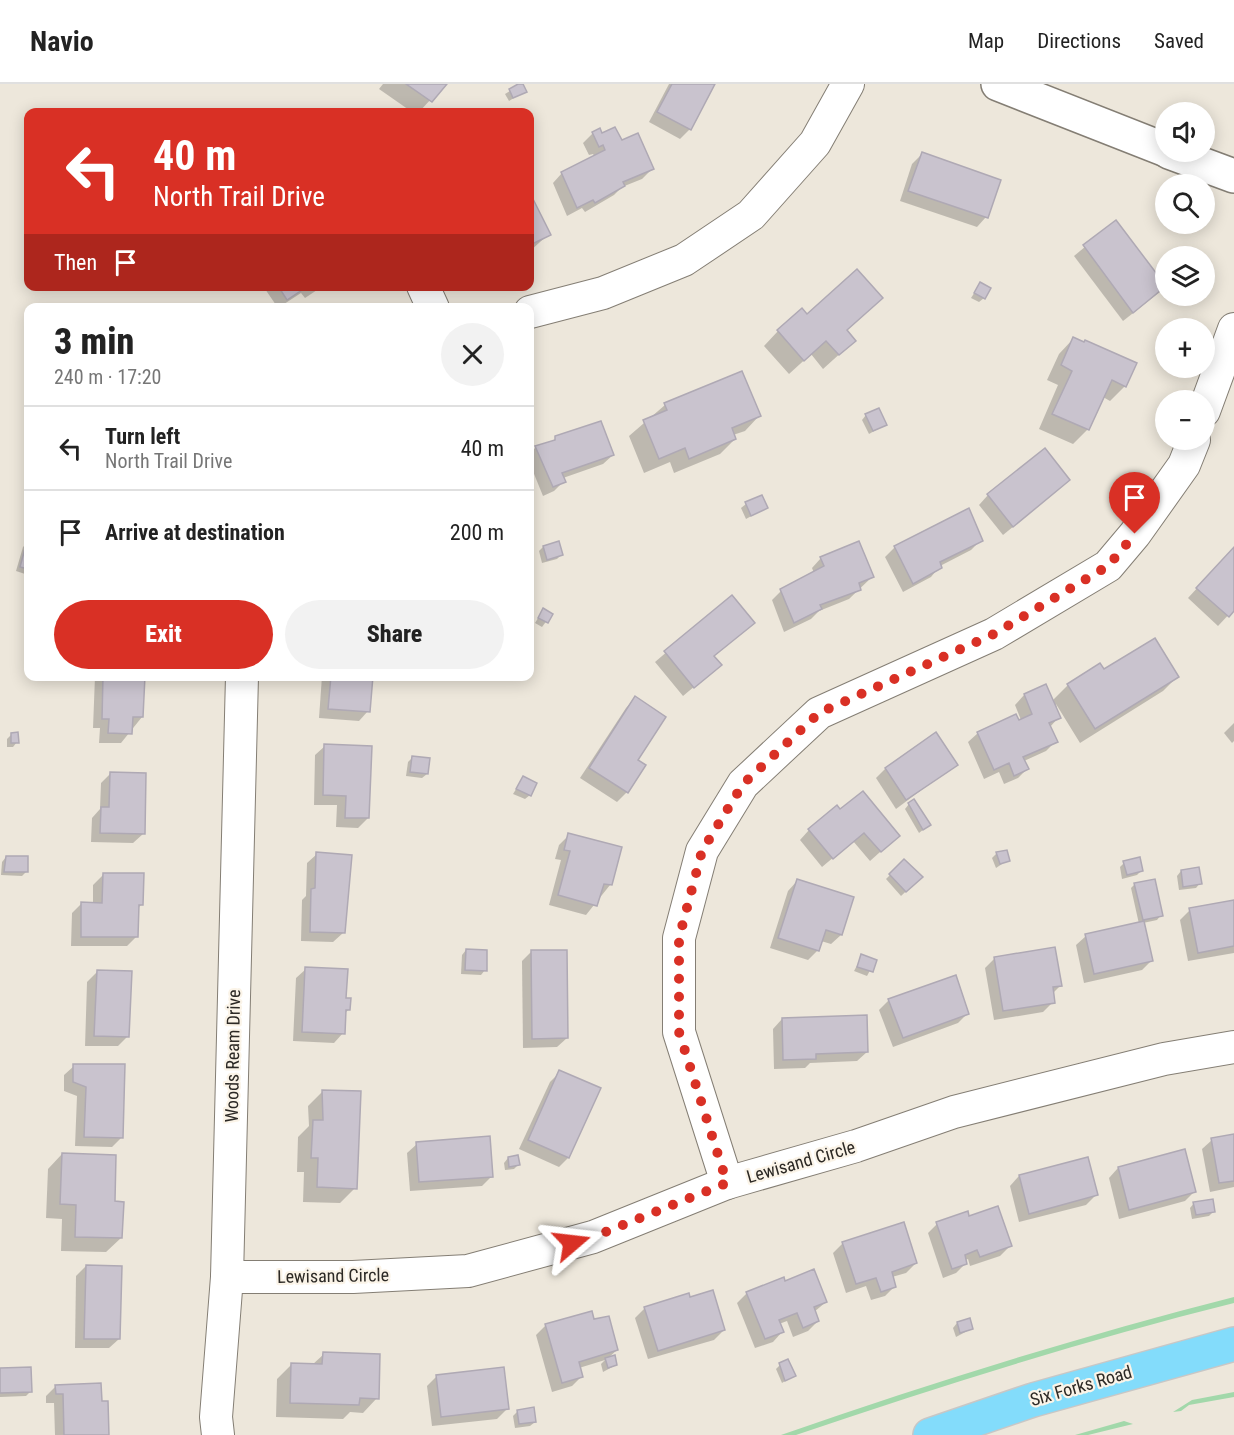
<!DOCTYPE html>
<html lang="en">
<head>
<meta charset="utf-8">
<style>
  body { margin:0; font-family:"Roboto Condensed",sans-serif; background:#f2f2f2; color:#222; height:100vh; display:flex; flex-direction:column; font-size:22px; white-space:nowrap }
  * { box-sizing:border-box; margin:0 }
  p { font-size:20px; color:#767676 }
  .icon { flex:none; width:33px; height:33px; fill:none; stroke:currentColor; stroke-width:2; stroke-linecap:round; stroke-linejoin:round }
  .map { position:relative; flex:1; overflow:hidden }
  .panel { position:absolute; left:24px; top:219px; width:510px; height:378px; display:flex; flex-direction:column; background:#fff; border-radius:12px; box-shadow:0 3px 15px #0003 }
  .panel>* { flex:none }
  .hud { position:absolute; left:24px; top:24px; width:510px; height:183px; border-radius:12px; box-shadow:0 3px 15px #0003; background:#d93025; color:#fff; overflow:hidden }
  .tools { position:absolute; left:1155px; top:18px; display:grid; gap:12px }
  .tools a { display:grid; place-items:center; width:60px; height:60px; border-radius:50%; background:#fff; box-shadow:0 3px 15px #0003; font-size:30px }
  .pin { position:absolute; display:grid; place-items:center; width:51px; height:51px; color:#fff; margin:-62px -26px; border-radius:50% 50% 50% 0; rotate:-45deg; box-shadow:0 0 6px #0007 }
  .pin .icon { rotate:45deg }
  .me { position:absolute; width:66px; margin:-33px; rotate:73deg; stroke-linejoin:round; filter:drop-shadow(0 0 4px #0008) }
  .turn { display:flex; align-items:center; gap:21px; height:126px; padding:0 30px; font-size:27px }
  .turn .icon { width:78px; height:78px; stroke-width:2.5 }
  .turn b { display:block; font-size:42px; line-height:51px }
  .then { display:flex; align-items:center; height:57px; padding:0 30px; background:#0003; gap:12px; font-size:22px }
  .round { display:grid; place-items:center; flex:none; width:63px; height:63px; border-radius:32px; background:#f2f2f2 }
  .headline { display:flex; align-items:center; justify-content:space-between; height:102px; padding:0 30px }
  h1 { font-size:36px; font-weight:800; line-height:45px }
  .action { display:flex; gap:12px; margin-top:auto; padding:12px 30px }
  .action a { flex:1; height:69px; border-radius:36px; background:#d93025; color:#fff; font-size:24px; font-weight:800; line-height:69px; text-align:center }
  .action a+a { background:#f2f2f2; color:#222 }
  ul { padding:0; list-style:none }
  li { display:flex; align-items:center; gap:18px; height:84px; padding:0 30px; border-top:2px solid #e0e0e0 }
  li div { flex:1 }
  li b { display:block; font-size:22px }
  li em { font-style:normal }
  header { display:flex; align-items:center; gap:36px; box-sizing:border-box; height:84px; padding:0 30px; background:#fff; border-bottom:2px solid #e0e0e0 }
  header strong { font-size:28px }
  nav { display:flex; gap:33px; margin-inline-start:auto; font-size:21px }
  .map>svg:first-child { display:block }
  .green { fill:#a2d8aa }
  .shadow { fill:#0003 }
  .building { fill:#c9c3ce; stroke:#afa9b4; stroke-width:1.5 }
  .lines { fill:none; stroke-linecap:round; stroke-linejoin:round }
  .minor-casing { stroke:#847e74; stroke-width:34 }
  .tertiary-casing { stroke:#847e74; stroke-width:36 }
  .primary-casing { stroke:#c8c7c6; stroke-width:36 }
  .minor { stroke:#fff; stroke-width:32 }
  .tertiary { stroke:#fff; stroke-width:33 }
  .primary { stroke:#83dcfb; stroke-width:33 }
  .route { stroke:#d93025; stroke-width:10; stroke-dasharray:0 18 }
  .labels { text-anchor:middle; stroke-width:4.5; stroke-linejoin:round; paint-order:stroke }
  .street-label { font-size:18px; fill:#2c2925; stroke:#fbf4e8 }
</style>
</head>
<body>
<header>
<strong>Navio</strong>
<nav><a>Map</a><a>Directions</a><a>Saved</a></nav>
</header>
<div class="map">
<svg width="1234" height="1351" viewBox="0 0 1234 1351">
  <rect width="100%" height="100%" fill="#ede7db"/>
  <g class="green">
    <path d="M1234,1213v6c-148,37 -294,83 -438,132h-15c149,-52 300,-99 453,-138z"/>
    <path d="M1234,1308v5l-45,8 -8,6 -8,1 19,-12z"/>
    <path d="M1124,1337l9,3 -45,11h-13z"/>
  </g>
  <g class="shadow">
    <path d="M383,0h-1h63l-26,28h-7l-33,-23z"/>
    <path d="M522,0l3,7 -16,10 -4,-7z"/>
    <path d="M669,0h44l-23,45 -10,10 -31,-17z"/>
    <path d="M593,49l28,9 31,27 -10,10 -20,8 -8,8 -29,17 -3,-4 -15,8 -14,-33 9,-10 33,-16 -2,-3 -4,1 -6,-12z"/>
    <path d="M922,70l64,63 -9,10 -77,-26 12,-37z"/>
    <path d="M530,112l19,38 -19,17z"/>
    <path d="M1115,138l50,66 -42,33 -49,-65z"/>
    <path d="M980,200l4,14 -5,4 -8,-4z"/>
    <path d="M263,202h60l-18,12 -4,-5 -23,15z"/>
    <path d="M807,232l39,15 8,10 -31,28 -12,-15 -22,20 -25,-28 14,-15z"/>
    <path d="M1073,255l52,47 -15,15 -7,-4 -15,32 -15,15 -34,-15 19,-44 -11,-5 12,-26z"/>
    <path d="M665,321l94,11 -14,15 -12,4 2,4 -15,15 -46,19 -4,-11 -26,11 -15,-37z"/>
    <path d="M866,331l19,10 -16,9 -7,-14z"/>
    <path d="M556,354l57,17 -10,9 -40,14 1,3 -10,10 -11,5 -13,-32v-11l6,-6 15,-4z"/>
    <path d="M1059,405l-56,46 -24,-30 9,-10z"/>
    <path d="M746,420l20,4 -20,11 -5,-11z"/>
    <path d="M981,456l-10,10 -31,16 -9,11 -28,15 -18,-35 10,-10z"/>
    <path d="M28,458v33l-12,-4 7,-24z"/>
    <path d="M543,463l18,8 -4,4 -15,4 -3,-12z"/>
    <path d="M1234,464v61l-16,17 -30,-28z"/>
    <path d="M821,474l51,19 -23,22 -30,12 -8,8 -27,13 -12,-32 9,-9 33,-18 -2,-5z"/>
    <path d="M530,510l4,3 -4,7z"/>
    <path d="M731,513l22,26 -40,34 7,8 -37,31 -28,-34z"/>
    <path d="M543,526l8,5 -9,12 -7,-4z"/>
    <path d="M1100,581l3,6 74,6 -14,14 -83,52 -24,-39 3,13 -9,10 6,14 -10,10 -22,10 3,8 -9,9 -14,6 -5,-12 -15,7 -16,-37 10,-9 43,-13 -6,-15 9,-10 21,-9 7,15 16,-16z"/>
    <path d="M95,592h49l-2,41 -21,26h-22l1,-15h-7z"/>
    <path d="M322,592h49l-3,35 -9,10 -40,-3z"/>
    <path d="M635,614l1,62 -9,32 -10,10 -37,-24 46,-70z"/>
    <path d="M1234,639v18l-2,2 -8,-10z"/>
    <path d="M12,650l5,8 -4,5h-6v-8z"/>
    <path d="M936,651l20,29 -60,45 -20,-31 9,-9z"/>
    <path d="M325,662l43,72 -10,10 -22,-1 1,-22h-23l1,-50z"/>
    <path d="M412,674l15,16 -5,4 -16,-2 2,-14z"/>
    <path d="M111,689l32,61 -10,9 -42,-1 1,-24 8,-9 1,-26z"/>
    <path d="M523,694l7,17 -5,4 -12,-5z"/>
    <path d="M909,720l20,21 -10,8 -14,-24z"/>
    <path d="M840,727l58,25 -28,25 -17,-20 -31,26 -22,-27 9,-10z"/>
    <path d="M569,751l41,50 -24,30 -37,-10 12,-45 -6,-1 4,-14z"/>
    <path d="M1006,768l2,8 -12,8 -4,-10 4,-4z"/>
    <path d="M317,770l26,79 -10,9 -32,-1 1,-41 4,-4 1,-33z"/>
    <path d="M6,773l20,15 -4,4 -21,-1 1,-13z"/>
    <path d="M904,777l17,16 -20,19 -15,-17z"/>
    <path d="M1124,779l18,7 -5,5 -15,4 -2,-12z"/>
    <path d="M1181,787l19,12 -4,5 -17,2 -2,-14z"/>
    <path d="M103,791l38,30 -4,4v27l-10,10h-56l1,-33 9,-9h12v-19z"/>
    <path d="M797,797l44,54 -10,9 -10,-3 -3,9 -10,10 -38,-12 18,-57z"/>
    <path d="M1135,800l26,31 -4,5 -14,3 9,37 -10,10 -58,13 -8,-38 10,-9 53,-12 -8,-36z"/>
    <path d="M1234,818v51l-46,8 -8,-41 10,-10z"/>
    <path d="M466,866l19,20 -4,5 -20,-1 1,-19z"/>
    <path d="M531,868l36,86 -10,9 -34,1 -1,-87z"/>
    <path d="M862,872l13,5 -8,15 -13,-5z"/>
    <path d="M995,874l66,27 -9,9 1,8 -10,10 -49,8 -9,-52z"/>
    <path d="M306,885l39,30 4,10 -5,5 -1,19 -9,10 -41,-2 3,-63z"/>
    <path d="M97,888l31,64 -10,10h-33l2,-64z"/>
    <path d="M889,916l79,13 -10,10 -65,24 -14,-37z"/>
    <path d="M782,935l85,33 -10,9 -47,2 -5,5 -31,1 -1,-40z"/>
    <path d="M74,982l47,72 -9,9 -37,-1 2,-50 -13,-5v-16z"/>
    <path d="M560,988l8,86 -9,9 -40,-18 31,-67z"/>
    <path d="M323,1007l32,97 -15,15 -37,-1 1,-30h-7l1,-35 11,-11 -1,-20z"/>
    <path d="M1234,1052v51l-24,5 -8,-43 10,-9z"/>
    <path d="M417,1060l75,32 -10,10 -72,5 -3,-38z"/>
    <path d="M62,1070l51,49 8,35 -15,14 -45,-1 1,-32 -16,-1 2,-49z"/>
    <path d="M508,1074l11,6 -5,5 -9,1 -1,-7z"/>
    <path d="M1118,1084l76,24 -9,9 -66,18 -10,-41z"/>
    <path d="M1019,1092l77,19 -10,10 -67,17 -9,-36z"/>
    <path d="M1194,1119l20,8 -5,5 -17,3 -2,-11z"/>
    <path d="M968,1134l42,28 -10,10 -30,10 -2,-7 -3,1 1,3 -10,10 -13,5 -15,-45 9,-9z"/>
    <path d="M843,1159l73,20 -10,10 -14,4 3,9 -10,10 -14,4 -5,-14 -20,7 -13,-40z"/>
    <path d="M86,1182l33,73 -10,9h-34l1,-72z"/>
    <path d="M784,1199l42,19 -12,10 4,9 -10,10 -15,6 -6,-16 -8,3 3,8 -9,10 -18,6 -18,-45 10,-10z"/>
    <path d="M645,1224l79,22 -10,10 -66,19 -13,-41z"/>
    <path d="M957,1239l14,6 -15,8 -3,-9z"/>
    <path d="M546,1241l71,25 -10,9 9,6 -13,7 -2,-8 4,-4 -26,8 2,9 -9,9 -20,6 -16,-57z"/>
    <path d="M324,1270l53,44 -14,15 -13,-1 -7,7 -67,-2 1,-38 14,-14h21z"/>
    <path d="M780,1281l14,10 -12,8 -6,-14z"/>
    <path d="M0,1286l30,22 -4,4 -26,1z"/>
    <path d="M437,1292l70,33 -10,10 -65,7 -5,-40z"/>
    <path d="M56,1302l44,17 8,32h-53l-1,-32h-8v-7z"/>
    <path d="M518,1327l17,11 -5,4 -15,2 -2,-12z"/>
  </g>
  <g class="building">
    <path d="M406,0h41l-15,18z"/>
    <path d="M518,0h5l4,8 -14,6 -4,-9z"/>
    <path d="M672,0h43l-24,46 -34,-18z"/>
    <path d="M615,43l7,13 16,-7 16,36 -31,13 2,4 -30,17 -2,-3 -16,8 -16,-36 44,-22 -2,-5 -4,2 -7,-15 8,-4 2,5z"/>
    <path d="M922,68l79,28 -13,38 -80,-27z"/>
    <path d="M530,109l21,42 -21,10z"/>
    <path d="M1116,136l50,66 -33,27 -50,-68z"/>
    <path d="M857,185l26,29 -36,32 9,11 -17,14 -13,-14 -22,20 -27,-31 25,-22 5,6z"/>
    <path d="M980,198l11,6 -6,11 -11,-6z"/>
    <path d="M278,202h30l-21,14z"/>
    <path d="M1073,253l11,5 1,-2 52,23 -11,24 -14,-7 -23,50 -37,-16 20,-43 -11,-6z"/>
    <path d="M742,287l19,45 -29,12 4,11 -47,20 -4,-11 -26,11 -16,-39 24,-10 -3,-7z"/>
    <path d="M879,324l8,17 -14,6 -8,-17z"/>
    <path d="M601,337l13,34 -52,18 4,9 -13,5 -18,-41 20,-6v-4z"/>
    <path d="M1045,364l25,32 -57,47 -26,-33z"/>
    <path d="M762,411l6,13 -17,8 -6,-14z"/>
    <path d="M969,424l14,33 -43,21 2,6 -29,16 -19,-38z"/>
    <path d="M27,457h1v28l-8,-2z"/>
    <path d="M559,457l4,14 -16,5 -4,-14z"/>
    <path d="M859,457l15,36 -15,6 2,7 -41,15 2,4 -28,14 -14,-34 44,-23 -4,-9z"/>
    <path d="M1234,463v64l-5,6 -33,-29z"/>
    <path d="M732,511l23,28 -41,33 8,9 -28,23 -30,-37z"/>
    <path d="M543,524l10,6 -5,9 -10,-5z"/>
    <path d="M1155,554l24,39 -84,52 -28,-45 33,-21 4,6z"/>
    <path d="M103,592h42l-2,41h-10l-1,17 -24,-1 1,-14h-7z"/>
    <path d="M331,592h42l-3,36 -42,-3z"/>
    <path d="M1046,600l15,34 -12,5 9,19 -35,15 6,12 -15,7 -5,-13 -15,7 -17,-38 39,-18 3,6 13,-6 -8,-20z"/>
    <path d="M635,612l31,21 -28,43 8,5 -18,28 -39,-25z"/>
    <path d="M18,648l1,11h-8v-10z"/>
    <path d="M936,648l22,33 -52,35 -21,-32z"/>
    <path d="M324,660l48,2 -3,72h-24l1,-22 -23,-1z"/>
    <path d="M412,672l18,2 -2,16 -18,-2z"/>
    <path d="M110,688l36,1 -1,61 -45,-1 1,-26h8z"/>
    <path d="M523,692l14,7 -6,13 -15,-7z"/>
    <path d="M863,707l37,45 -19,16 -17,-19 -31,26 -25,-30 29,-24 3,4z"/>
    <path d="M914,715l17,26 -8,5 -15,-27z"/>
    <path d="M568,749l54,14 -10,38 -8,-1 -7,22 -39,-11 12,-44 -6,-1z"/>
    <path d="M1007,766l3,11 -10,3 -4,-12z"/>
    <path d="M316,768l36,3 -7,78 -35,-1 1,-43 4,-1z"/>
    <path d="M6,772h22v16h-24z"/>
    <path d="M1140,773l3,14 -16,4 -4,-14z"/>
    <path d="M904,775l19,18 -17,15 -17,-18z"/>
    <path d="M1199,783l3,17 -19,3 -2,-17z"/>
    <path d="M103,789h41l-1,32h-4l-1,32h-57v-35l21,1z"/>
    <path d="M797,795l57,18 -12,38 -16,-5 -7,21 -41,-13z"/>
    <path d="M1155,795l8,37 -20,4 -9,-37z"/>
    <path d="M1234,816v46l-36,7 -9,-45z"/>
    <path d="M1144,837l9,40 -59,13 -9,-40z"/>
    <path d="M1055,863l7,39 -9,1 2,16 -52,8 -9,-54z"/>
    <path d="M466,865l21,1v21l-22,-1z"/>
    <path d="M531,866h36l1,88 -36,1z"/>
    <path d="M861,870l16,6 -4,12 -16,-5z"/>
    <path d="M305,883l43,2 -2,29h5l-1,12h-4l-1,24 -43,-2z"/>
    <path d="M97,886l35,1 -3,66 -35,-1z"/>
    <path d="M956,891l13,39 -66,24 -15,-39z"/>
    <path d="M867,931l1,37 -52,2v5l-33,1 -1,-42z"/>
    <path d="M73,980h52l-2,74 -39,-1 2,-50 -13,-5z"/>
    <path d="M559,986l42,18 -32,70 -41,-18z"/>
    <path d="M322,1006l39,1 -4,98 -40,-2 1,-29h-7l2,-38h10z"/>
    <path d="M1234,1050v47l-15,2 -8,-45z"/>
    <path d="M490,1052l3,41 -74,5 -3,-40z"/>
    <path d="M1185,1065l11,43 -67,18 -11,-43z"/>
    <path d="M62,1069l54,2 -1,46 9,1 -2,36 -47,-1 1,-32 -16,-1z"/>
    <path d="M518,1071l2,10 -11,2 -1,-10z"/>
    <path d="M1088,1073l10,38 -69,19 -10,-39z"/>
    <path d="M1213,1115l2,13 -19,3 -3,-13z"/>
    <path d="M998,1122l14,40 -32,11 -3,-7 -12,5 2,9 -15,5 -16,-47 32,-11 1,5z"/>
    <path d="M904,1138l13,41 -25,9 4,15 -15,5 -5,-14 -20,6 -14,-42z"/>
    <path d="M86,1181l36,1 -2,73h-36z"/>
    <path d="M814,1185l13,33 -13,5 5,14 -16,7 -6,-15 -18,7 5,12 -19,7 -19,-47 38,-15 1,4z"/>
    <path d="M713,1206l12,40 -67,21 -14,-44 45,-14 1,4z"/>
    <path d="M592,1227l2,8 15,-3 9,34 -39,12 4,15 -21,6 -17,-59z"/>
    <path d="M970,1234l3,11 -13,4 -3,-11z"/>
    <path d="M323,1268l57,2 -1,45 -19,-1 -1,7 -69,-2 1,-40 31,1z"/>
    <path d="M615,1271l2,10 -9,3 -3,-10z"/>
    <path d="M788,1275l8,17 -11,5 -6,-18z"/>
    <path d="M31,1283l1,25 -32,1v-25z"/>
    <path d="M504,1283l5,42 -68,8 -5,-42z"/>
    <path d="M101,1299l1,18h6l1,34h-45l-1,-41h-7l-1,-9z"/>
    <path d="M534,1323l2,15 -17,2 -2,-14z"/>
  </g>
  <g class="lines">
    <defs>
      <g id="minor">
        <path d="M423,202l10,22"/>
        <path d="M530,228l73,-19 81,-33 67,-45 64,-72 33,-59"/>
        <path d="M1204,327l30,-82"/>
        <path d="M727,1099l-48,-151v-94l23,-87 41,-67 76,-71 175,-79 114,-68 27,-32 49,-69 10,-25"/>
        <path d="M227,1193h126l115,-6 125,-34 134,-54 129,-37 98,-34 210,-53 70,-12"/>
        <path d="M218,1351l-2,-18 11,-140 15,-601"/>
      </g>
      <g id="tertiary">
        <path d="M998,0l168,66"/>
        <path d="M1169,68l65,24"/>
      </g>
      <path id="primary" d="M930,1351l103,-35 201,-56"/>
    </defs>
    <use href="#minor" class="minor-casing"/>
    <use href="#tertiary" class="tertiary-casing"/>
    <use href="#primary" class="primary-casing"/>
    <use href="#minor" class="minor"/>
    <use href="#tertiary" class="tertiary"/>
    <use href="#primary" class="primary"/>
  </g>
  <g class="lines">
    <path class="route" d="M572,1159l21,-6 134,-54 -48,-151v-94l23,-87 41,-67 76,-71 175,-79 114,-68 27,-32"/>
  </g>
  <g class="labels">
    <g class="street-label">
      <text transform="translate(233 972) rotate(-89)" y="6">Woods Ream Drive</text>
      <text transform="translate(801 1078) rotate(-16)" y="6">Lewisand Circle</text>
      <text transform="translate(333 1192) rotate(-1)" y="6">Lewisand Circle</text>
      <text transform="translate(1081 1302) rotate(-16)" y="6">Six Forks Road</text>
    </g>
  </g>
</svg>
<div class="tools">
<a><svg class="icon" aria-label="sound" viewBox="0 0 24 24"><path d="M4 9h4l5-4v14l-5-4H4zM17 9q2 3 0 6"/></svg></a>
<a><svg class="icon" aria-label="search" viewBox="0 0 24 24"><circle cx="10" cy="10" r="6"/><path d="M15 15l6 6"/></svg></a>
<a><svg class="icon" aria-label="layers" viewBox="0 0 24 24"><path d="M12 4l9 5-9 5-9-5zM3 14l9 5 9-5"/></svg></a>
<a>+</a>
<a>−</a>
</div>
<div class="pin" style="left:1135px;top:450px;background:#d93025"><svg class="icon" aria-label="arrive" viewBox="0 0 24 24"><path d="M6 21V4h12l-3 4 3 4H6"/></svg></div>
<svg class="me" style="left:572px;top:1159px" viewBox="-20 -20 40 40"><path d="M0-17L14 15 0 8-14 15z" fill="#d93025" stroke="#fff" stroke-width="4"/></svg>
<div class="hud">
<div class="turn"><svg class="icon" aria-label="left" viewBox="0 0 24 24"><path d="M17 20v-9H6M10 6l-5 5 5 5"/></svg><div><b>40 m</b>North Trail Drive</div></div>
<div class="then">Then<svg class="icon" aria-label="arrive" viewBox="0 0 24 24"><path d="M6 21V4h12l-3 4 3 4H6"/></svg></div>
</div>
<section class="panel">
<div class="headline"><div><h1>3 min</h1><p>240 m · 17:20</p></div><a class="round"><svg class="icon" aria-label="close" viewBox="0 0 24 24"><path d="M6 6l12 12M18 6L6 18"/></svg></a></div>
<ul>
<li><svg class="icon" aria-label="left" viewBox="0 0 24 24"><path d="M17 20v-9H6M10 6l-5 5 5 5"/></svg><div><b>Turn left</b><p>North Trail Drive</p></div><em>40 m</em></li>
<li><svg class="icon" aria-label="arrive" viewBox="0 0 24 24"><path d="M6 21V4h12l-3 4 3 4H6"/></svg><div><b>Arrive at destination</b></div><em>200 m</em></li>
</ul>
<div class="action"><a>Exit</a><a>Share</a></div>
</section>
</div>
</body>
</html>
